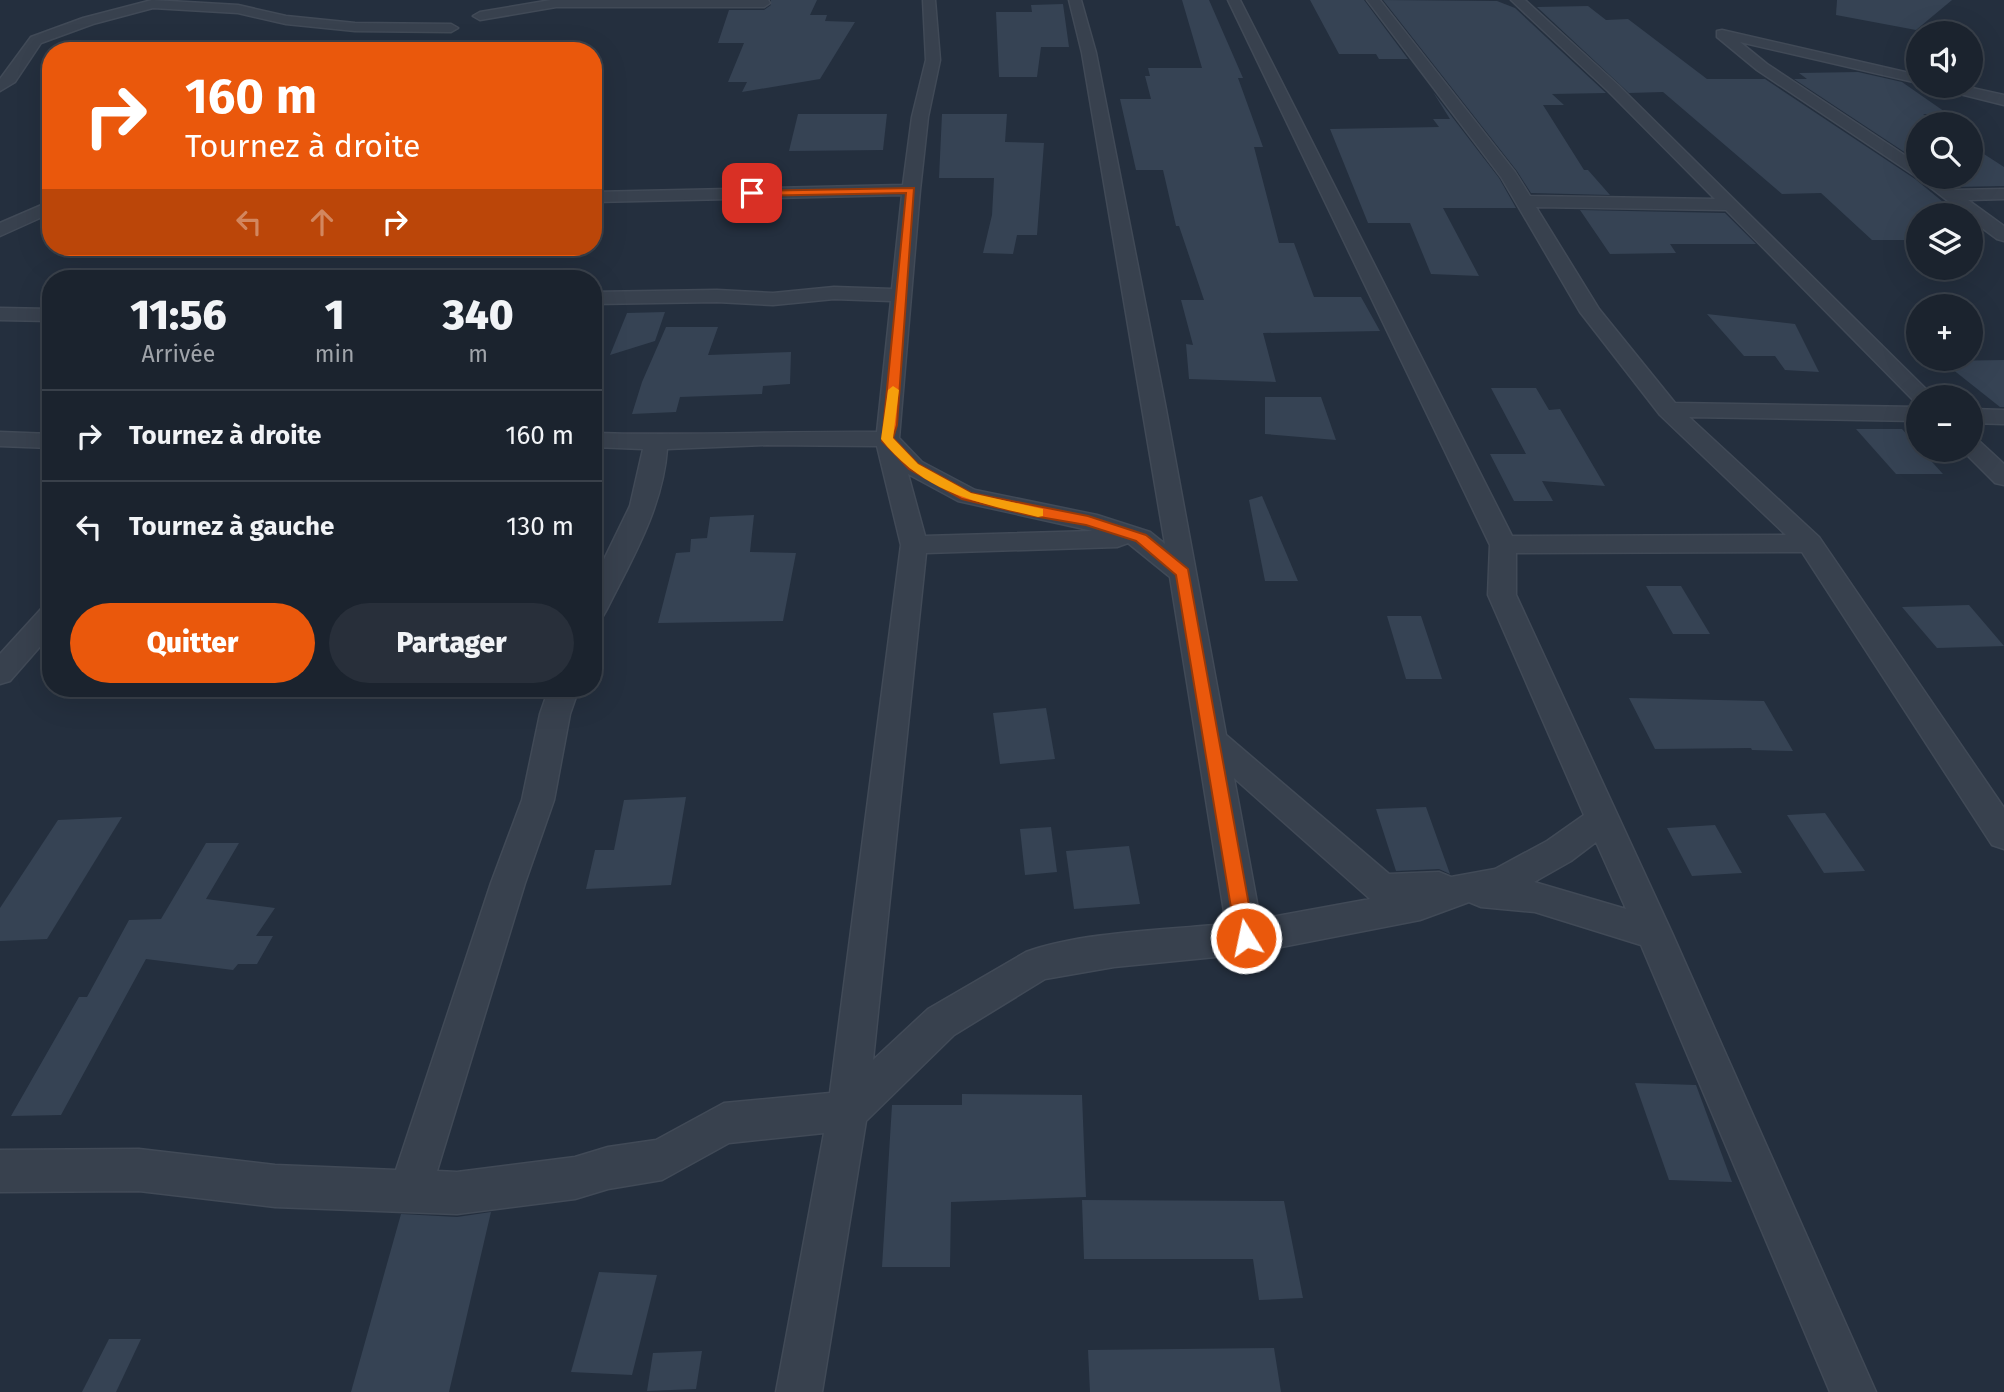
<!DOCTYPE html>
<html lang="fr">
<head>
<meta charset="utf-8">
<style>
  body { margin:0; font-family:"Fira Sans",sans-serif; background:#282f3a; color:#f1f3f6; height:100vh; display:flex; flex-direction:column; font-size:26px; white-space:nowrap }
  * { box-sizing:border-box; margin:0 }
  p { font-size:23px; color:#a0a4aa }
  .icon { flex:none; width:38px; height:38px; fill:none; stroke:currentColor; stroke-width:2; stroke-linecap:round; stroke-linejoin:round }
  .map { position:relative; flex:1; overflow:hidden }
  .sheet { position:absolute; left:42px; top:270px; width:560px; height:427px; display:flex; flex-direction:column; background:#1b232e; border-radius:28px; box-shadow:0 7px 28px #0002,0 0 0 2px #39404a }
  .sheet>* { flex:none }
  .top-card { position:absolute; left:42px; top:42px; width:560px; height:214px; border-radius:28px; box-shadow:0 7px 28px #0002,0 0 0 2px #39404a; background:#ea580c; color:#fff; overflow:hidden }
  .controls { position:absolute; left:1906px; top:21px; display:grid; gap:14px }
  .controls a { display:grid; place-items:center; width:77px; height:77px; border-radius:50%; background:#1b232e; box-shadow:0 7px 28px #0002,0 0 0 2px #39404a; font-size:35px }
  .pin { position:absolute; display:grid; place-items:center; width:60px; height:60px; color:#fff; margin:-30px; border-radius:14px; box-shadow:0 4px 10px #0006 }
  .me { position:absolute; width:77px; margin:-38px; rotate:350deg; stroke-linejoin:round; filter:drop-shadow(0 0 5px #0008) }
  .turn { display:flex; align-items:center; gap:24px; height:147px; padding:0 28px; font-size:32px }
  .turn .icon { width:91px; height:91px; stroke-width:2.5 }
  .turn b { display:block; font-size:49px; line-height:60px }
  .lanes { display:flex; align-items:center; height:66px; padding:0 28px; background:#0003; justify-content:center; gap:35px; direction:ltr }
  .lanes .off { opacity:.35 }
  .eta { display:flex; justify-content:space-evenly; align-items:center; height:119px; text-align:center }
  .eta b { font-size:42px; font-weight:800; line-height:49px }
  .action { display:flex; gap:14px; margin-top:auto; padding:14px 28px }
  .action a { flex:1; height:80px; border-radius:42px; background:#ea580c; color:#fff; font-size:28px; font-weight:800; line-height:80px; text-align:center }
  .action a+a { background:#282f3a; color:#f1f3f6 }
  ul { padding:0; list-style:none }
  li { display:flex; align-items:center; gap:21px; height:91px; padding:0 28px; border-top:2px solid #39404a }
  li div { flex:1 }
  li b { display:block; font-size:26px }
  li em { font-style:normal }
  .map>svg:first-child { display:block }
  .building { fill:#364354 }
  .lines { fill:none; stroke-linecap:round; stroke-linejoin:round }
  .street-casing { stroke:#414a57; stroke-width:3 }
  .street { fill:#38414e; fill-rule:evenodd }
  .route { fill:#ea580c; stroke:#983908; stroke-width:2 }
  .slow { fill:#f59e0b }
</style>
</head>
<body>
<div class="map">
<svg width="2004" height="1392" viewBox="0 0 2004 1392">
  <rect width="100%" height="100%" fill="#242f3e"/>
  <g class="building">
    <path d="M771,0h46l-7,15h17l-2,6 30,1 -35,57 -78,13 5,-10h-19l16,-39h-26l11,-33h35l7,-5z"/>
    <path d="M1182,0h27l34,78h-5l25,69h-9l25,96h15l20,54h47l19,34 -117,2 13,49 -87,-3 -3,-35 7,1 -12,-45h23l-25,-74h-3l-13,-56h-27l-16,-71h31l-6,-23h5l-2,-8h54z"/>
    <path d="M1310,0h54l44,59h-29l-3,-5h-37z"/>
    <path d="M1383,0l114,1 18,7 91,85 -54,1 12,11h-21l41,65h4l22,25 -79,-2 -14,-22z"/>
    <path d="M1837,0h115l-36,30 -80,-15z"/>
    <path d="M1063,4l6,43h-28l-4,30h-38l-3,-65h36l-1,-7z"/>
    <path d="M1588,6l18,14 22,-1 79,60h58l150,100 44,36h-41v25h-46l-51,-47 -39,1 -119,-102 -34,1 -92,-86z"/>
    <path d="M1858,72l44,10 46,32h-25l16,10h-21v37l-124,-82h13l-8,-6z"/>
    <path d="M1433,92l66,86 17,30h-73l36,68 -48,-2 -21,-51h-42l-38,-94 109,-2 -6,-8h17z"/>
    <path d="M798,114h89l-4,36 -94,1z"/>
    <path d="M942,114h65l-2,28 39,1 -7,92h-20l-4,19 -30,-1 9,-38 2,-37h-55z"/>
    <path d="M1970,145l34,22v19l-49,1 -15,-10h30z"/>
    <path d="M1580,210l145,3 31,31h-86l6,9 -66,1z"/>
    <path d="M665,312l-10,29 -45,14 17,-42z"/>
    <path d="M1707,314l88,10 24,48 -34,-2 -10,-14h-31z"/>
    <path d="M666,327h52l-10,28 83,-3 -1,32 -27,2 -1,8 -82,3 -4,15 -44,2 10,-32z"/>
    <path d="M2004,360v47h-4l-58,-46z"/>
    <path d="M1491,388h45l13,22 11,-1 45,77 -63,-5 11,20h-39l-24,-47h36z"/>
    <path d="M1265,397h56l15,43 -71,-6z"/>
    <path d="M1856,429h46l41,45h-47z"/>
    <path d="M1262,496l36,85h-33l-16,-81z"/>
    <path d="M754,515l-4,37 46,1 -13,68 -125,2 18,-70 14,-1 1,-13 16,-1 3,-21z"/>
    <path d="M1646,586h35l29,48h-37z"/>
    <path d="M1969,605l35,41 -67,2 -35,-41z"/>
    <path d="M1387,616h34l21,63h-36z"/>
    <path d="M1629,698l135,3 29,50 -41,-1 -1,-2 -96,1z"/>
    <path d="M1046,708l9,51 -55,5 -7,-51z"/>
    <path d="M686,797l-15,88 -85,4 9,-39h19l10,-50z"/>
    <path d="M1426,807l24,67 -11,-5 -43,2 -20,-62z"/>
    <path d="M1825,813l40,58 -41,2 -37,-58z"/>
    <path d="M122,817l-75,122 -47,2v-33l58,-88z"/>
    <path d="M1715,825l27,48 -50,3 -25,-48z"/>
    <path d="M1051,827l6,45 -32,3 -5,-46z"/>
    <path d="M206,843h33l-33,56 69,9 -19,28h17l-16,28h-19l-5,6 -87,-11 -85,156 -50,1 68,-119h8l42,-77 32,-1z"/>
    <path d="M1129,846l11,58 -66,5 -8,-58z"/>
    <path d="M1635,1083l61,2 36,97 -63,-2z"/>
    <path d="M962,1094l120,1 4,102 -135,5 -1,65h-68l10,-162h70z"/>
    <path d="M1082,1200l202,1 19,97 -44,2 -6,-41h-169z"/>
    <path d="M491,1212l-42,180h-98l50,-178 56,3z"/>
    <path d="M599,1272l58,3 -25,100 -61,-3z"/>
    <path d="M109,1339h32l-25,53h-34z"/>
    <path d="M1274,1348l7,44h-191l-2,-42z"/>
    <path d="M702,1351l-6,38 -49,2 6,-38z"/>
  </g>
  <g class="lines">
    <defs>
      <g id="street">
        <path d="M152,0l86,5 48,11 69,7 96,1 7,4 -7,4 -96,-1 -69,-7 -48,-11 -85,-5 -60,16 -52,19 -26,39 -15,9v-12l31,-42 52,-19z"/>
        <path d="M551,0h217l2,3 -6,4h-208l-76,13 -7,-4 7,-4z"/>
        <path d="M923,0h12l5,60 -12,57 -8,73 -21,248 23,24 53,28 122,25 53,17 15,12 -83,-491 -13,-53h12l15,53 69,351 61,331 163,139 50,-2 12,5 44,-8 52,-28 37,-26 -96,-220 2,-50 -262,-545h12l272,536 274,-1 -126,-120 -80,-103 -79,-135 -134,-177h13l135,172 15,24 185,3 -107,-108 -97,-91h14l93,85 316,312h-16v6l-3,-1 -189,-192 -190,-3 63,102 76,94 243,4v14l-229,-4 130,120 185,271v41l-12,-4 -190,-293 -286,1v42l156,338 204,459h-46l-189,-447 -106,-33 -54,-5 -12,-5 -49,18 -174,34 -132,13 -69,12 -91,56 -88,86 -44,271h-46l48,-259 -95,10 -67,37 -54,9 -33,10 -118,15 -182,-7 -136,-16 -139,1v-42l139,-1 136,16 121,5 95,-287 31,-83 18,-86 9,-26h30l-9,26 -16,86 -29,83 -88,288 20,1 118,-15 33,-10 48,-7 68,-37 106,-10 71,-548 -24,-99 -111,-1 -99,4c-4,58 -35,110 -60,160l-4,7 -10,2v-36l37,-76 13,-57 -50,-2v-14c95,3 189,-2 284,-1l14,-131 -57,-2 -61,6 -56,-3 -124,2v-12l124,-2 56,3 61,-6 58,2 10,-94 -309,7v-10l310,-7 9,-68 14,-57zM908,474l50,27 135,30 -168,5zM1128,543l42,34 56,347c-60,6 -145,8 -200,28l-98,57 -55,51 53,-507 191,-6zM1234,778l136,121 -110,20zM1596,842l30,67 -92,-27 37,-21z"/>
        <path d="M1722,30l196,45v8l-178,-41 27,22 151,100v13h18l18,13 50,-1v10l-36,1 36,26v15l-7,-2 -27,-20v-4h-4l-49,-38 -160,-107 -40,-33v-6z"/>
        <path d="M1937,86h26l41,9v10l-64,-16z"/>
        <path d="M51,201v12l-51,23v-13z"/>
        <path d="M0,308l51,1v12l-51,-1z"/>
        <path d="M1970,409l34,1v14l-34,-1z"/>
        <path d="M0,432l51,2v14l-51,-2z"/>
        <path d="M1970,438l8,2 26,24v21l-9,-2 -33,-33h8z"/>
        <path d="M51,606v28l-41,47 -10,3v-30l41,-45z"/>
      </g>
    </defs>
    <use href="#street" class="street-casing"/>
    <use href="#street" class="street"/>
  </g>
  <path class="route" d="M914,188l-17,237 -4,13 25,26 53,29 117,23 58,19 42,34 67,369 -3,6 -6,2 -7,-2 -3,-6 -60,-363 -40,-34 -50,-16 -58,-10 -66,-16 -53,-30 -27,-28 24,-248 -154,3 -5,-3 5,-2z"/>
  <path class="slow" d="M893,386l6,4 -6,48 25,26 53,29 72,16v7l-5,1c-63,-15 -114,-24 -157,-78l7,-49z"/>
</svg>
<div class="controls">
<a><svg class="icon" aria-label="sound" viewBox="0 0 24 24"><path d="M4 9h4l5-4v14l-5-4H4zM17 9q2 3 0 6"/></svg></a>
<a><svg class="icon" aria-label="search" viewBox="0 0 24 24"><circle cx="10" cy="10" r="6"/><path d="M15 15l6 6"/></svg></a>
<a><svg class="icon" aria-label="layers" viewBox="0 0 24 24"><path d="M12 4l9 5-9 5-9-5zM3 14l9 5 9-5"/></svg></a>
<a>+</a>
<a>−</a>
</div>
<div class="pin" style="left:752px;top:193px;background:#d93025"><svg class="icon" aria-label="arrive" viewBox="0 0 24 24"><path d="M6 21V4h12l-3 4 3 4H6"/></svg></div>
<svg class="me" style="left:1246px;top:938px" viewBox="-20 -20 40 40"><circle r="17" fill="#ea580c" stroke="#fff" stroke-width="3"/><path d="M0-11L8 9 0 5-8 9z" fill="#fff"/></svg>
<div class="top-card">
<div class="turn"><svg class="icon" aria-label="right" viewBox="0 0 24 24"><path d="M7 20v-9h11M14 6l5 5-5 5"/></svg><div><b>160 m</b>Tournez à droite</div></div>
<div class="lanes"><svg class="icon off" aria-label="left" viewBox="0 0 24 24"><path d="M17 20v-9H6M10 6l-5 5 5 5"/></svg><svg class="icon off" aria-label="ahead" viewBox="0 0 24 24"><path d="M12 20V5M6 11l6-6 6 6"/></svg><svg class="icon" aria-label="right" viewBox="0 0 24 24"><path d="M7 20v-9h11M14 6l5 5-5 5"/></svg></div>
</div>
<section class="sheet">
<div class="eta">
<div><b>11:56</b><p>Arrivée</p></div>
<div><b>1</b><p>min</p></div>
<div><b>340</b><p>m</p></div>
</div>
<ul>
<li><svg class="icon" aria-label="right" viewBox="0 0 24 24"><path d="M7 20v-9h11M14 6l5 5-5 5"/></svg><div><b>Tournez à droite</b></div><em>160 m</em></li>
<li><svg class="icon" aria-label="left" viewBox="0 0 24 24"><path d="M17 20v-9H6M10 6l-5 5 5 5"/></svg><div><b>Tournez à gauche</b></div><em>130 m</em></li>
</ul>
<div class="action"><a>Quitter</a><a>Partager</a></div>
</section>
</div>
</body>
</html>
